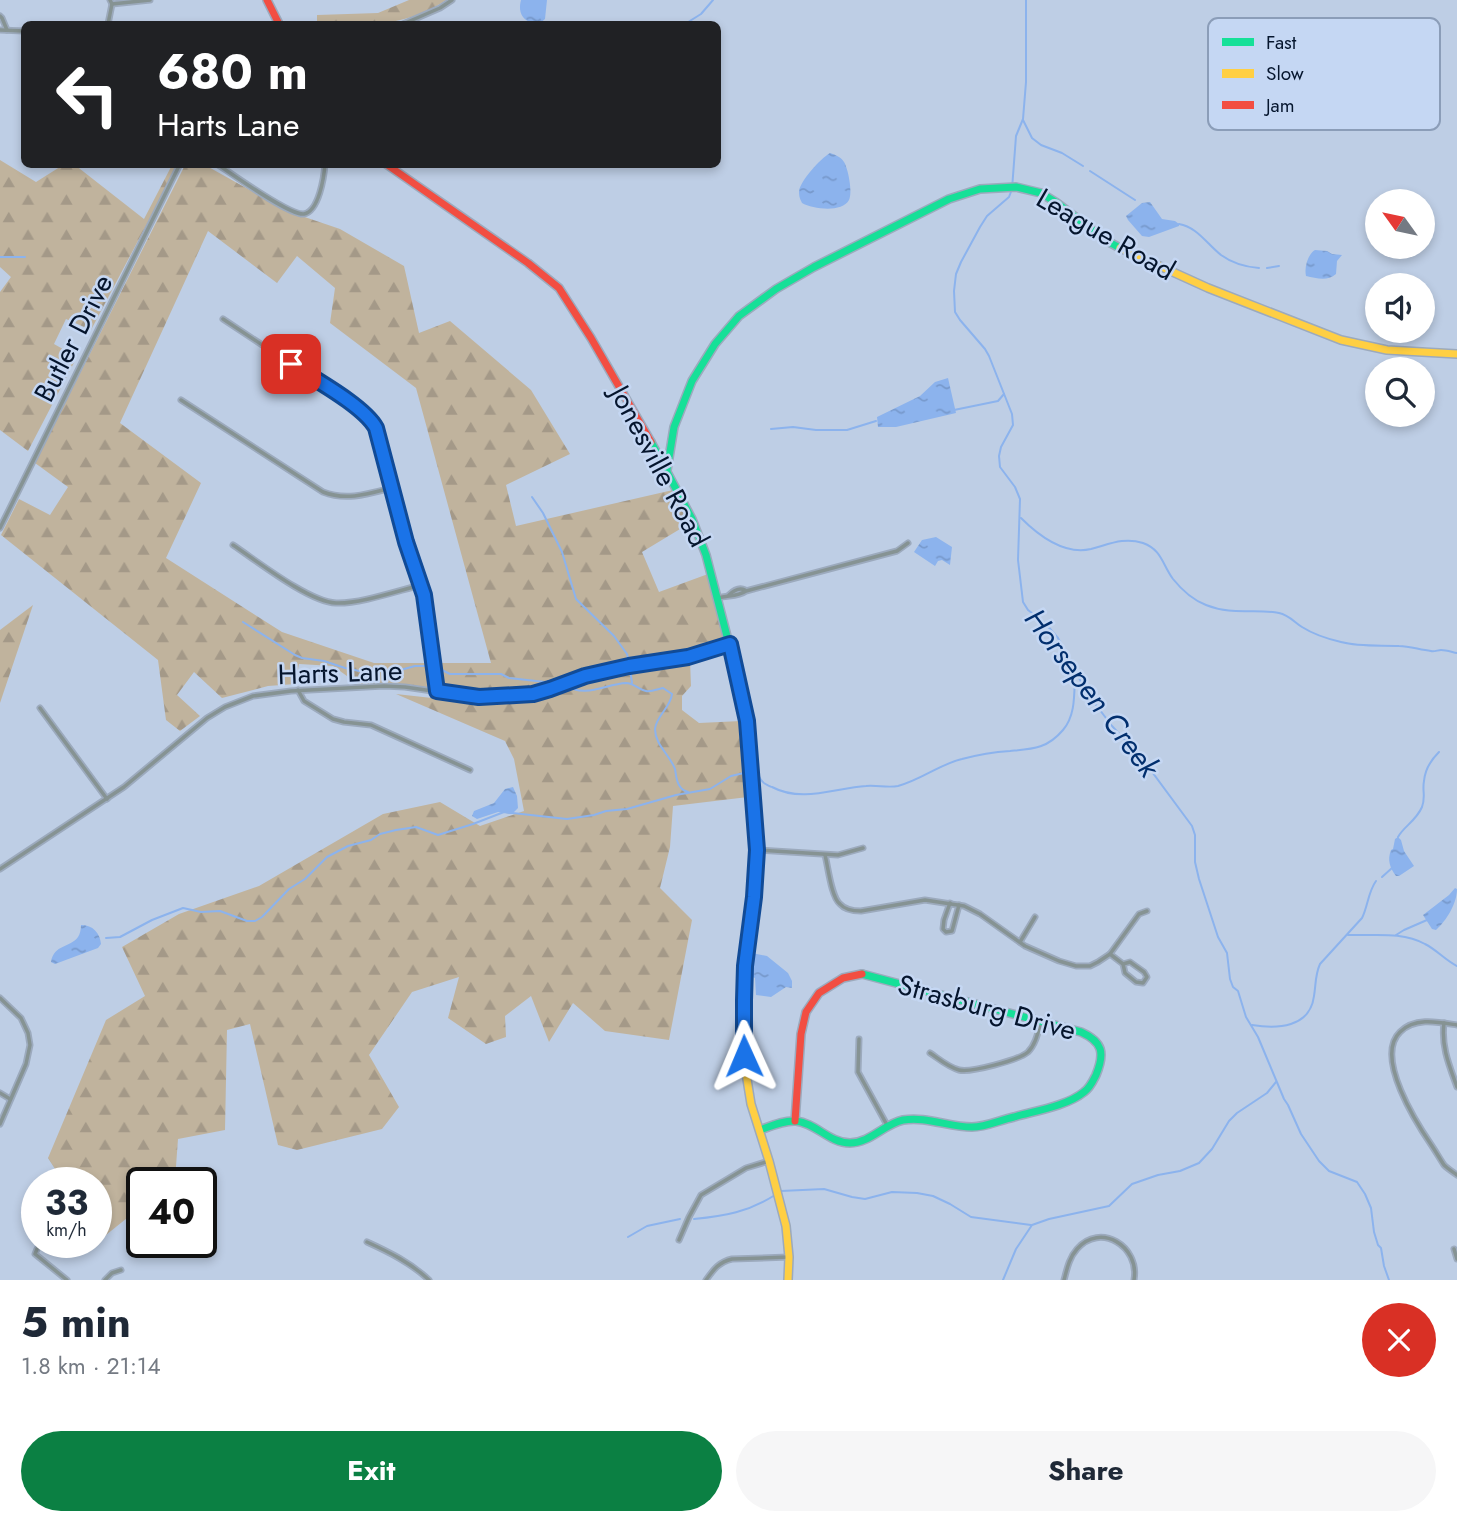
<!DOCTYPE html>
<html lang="en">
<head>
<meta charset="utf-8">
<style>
  body { margin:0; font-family:Jost,sans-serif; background:#f6f6f7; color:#1f2937; height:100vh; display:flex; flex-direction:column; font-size:26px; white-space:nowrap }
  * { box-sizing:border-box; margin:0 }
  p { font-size:23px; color:#747a83 }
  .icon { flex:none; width:38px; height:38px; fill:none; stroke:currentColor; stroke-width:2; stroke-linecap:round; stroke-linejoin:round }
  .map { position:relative; height:1280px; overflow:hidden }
  .drawer { display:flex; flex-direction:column; background:#fff; flex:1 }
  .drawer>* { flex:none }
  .top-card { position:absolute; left:21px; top:21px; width:700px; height:147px; border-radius:10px; box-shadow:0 4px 10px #0003; background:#202124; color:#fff; overflow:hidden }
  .needle { width:46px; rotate:303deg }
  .buttons { position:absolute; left:1365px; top:189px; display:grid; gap:14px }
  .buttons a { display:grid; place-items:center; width:70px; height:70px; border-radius:50%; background:#fff; box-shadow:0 4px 10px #0003; font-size:35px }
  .speed { position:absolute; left:21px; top:1167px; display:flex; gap:14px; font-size:35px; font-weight:700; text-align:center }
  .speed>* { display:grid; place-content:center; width:91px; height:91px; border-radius:50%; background:#fff; box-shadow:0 4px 10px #0003; line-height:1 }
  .speed small { font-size:18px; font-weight:400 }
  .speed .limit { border:4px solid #111; border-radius:10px; background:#fff; color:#111 }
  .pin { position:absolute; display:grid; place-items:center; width:60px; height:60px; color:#fff; margin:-30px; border-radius:14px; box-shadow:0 4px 10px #0006 }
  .me { position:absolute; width:77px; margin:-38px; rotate:359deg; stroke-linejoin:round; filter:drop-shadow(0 0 5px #0008) }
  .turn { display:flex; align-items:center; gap:24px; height:147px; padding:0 21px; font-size:32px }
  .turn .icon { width:91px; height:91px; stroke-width:2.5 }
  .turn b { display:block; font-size:49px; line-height:60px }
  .round { display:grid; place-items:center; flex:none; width:74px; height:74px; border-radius:37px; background:#f6f6f7 }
  .headline { display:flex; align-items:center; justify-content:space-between; height:119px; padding:0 21px }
  h1 { font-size:42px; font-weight:700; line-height:52px }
  .button { display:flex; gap:14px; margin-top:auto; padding:14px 21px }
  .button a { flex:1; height:80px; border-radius:42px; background:#0b8043; color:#fff; font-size:28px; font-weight:700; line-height:80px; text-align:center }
  .button a+a { background:#f6f6f7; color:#1f2937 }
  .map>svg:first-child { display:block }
  .forest { fill:url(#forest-firs) }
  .water { fill:url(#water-ripples) }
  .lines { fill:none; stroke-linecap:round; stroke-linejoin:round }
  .stream { stroke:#8cb3ed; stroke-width:2 }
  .street-casing { stroke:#9caabd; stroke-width:7 }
  .fast-casing { stroke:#9caabd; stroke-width:10 }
  .slow-casing { stroke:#9caabd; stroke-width:10 }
  .jam-casing { stroke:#9caabd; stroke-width:10 }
  .street { stroke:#869393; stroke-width:3.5 }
  .fast { stroke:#16e098; stroke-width:7 }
  .slow { stroke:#ffcf43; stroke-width:7 }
  .jam { stroke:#f24e42; stroke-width:7 }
  .route-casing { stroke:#114b97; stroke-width:18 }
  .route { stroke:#1a73e8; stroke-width:12 }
  .labels { text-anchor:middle; stroke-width:5; stroke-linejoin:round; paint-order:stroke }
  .street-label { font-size:28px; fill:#05152d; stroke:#c5d7f3 }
  .water-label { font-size:30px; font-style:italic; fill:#022f6e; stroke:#c5d7f3 }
  .key { fill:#c5d7f3; stroke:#8b9db8; stroke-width:2 }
  .key-label { font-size:19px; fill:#05152d }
</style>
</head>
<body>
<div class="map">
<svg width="1457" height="1280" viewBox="0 0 1457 1280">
  <defs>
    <pattern id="forest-firs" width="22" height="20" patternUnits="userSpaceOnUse" patternTransform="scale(1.75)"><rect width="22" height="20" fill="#c0b39d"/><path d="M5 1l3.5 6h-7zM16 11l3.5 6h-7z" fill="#a49988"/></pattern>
    <pattern id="water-ripples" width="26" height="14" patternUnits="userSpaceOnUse" patternTransform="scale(1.75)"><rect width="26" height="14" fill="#8cb3ed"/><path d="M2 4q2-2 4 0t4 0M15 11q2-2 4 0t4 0" fill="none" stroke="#79c"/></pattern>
  </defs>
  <rect width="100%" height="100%" fill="#becee5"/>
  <g class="forest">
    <path d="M409,0h37c-41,28 -82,25 -129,24v-9l61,-2z"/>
    <path d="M0,160l36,22 27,-17h12l69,54 28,-54h6l-87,165 -25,-11 -12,25 23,13 -49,94 -28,-21v-138l11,-15 -11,-10z"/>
    <path d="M185,165h20l82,46 53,18 64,37 15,67 31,-12 81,69 39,64 -64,31 10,41 157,-36 17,33 -48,29 17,40 49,-18 16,68 -125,26 -73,24 -61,1 -24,-4 -4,-26h54l-75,-275 -86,-65 5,-35 -38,-32 -20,27 -69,-52 -88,192 81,60 -35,75 116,74 92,31h56l4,25 -30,-4h-46l-25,-18 -34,-2 -4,20 -27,2 -46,12 -28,-26 -17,23 23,21 -20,15 -14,-11 -8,-60 -157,-125 18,-36 31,16 18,-28 -33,-24z"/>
    <path d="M33,605l-33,98v-73z"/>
    <path d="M690,660l1,26 -9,10v14l17,13 42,-2 7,76 -75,9 -3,41 -10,41 32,32 -23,120 -64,-9 -32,-28 -24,39 -18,-46 -26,20 1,21 -20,7 -38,-26 11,-41 -47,15 -43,63 30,52 -17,22 -85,21 -19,-5 -28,-121 -23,6 -2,100 -47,9 -3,41 -4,3h-29v23l-41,33 -5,-7v-49h-32l-16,-25 58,-138 39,-24 -23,-49 57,-33 80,-28 124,-72 57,-12 40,24 44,-15 -10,-52 -9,-18 -109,-47 81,9 67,-5 68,-24z"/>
  </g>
  <g class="water">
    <path d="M521,0h26l-2,19 -6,5c-14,-1 -22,-9 -18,-24z"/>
    <path d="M830,153c6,2 11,4 14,9 4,6 9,31 5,38 -7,13 -36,9 -47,3 -2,-4 -3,-6 -3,-12 2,-11 21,-32 31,-38z"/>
    <path d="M1150,202l12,17 13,2 4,3v2l-30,11 -7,-1 -14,-16 -2,-4 16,-13z"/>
    <path d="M1315,250l12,1 5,3 10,1 -5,6 -1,13c-9,8 -20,4 -30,2 -2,-9 2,-22 9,-26z"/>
    <path d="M948,378l8,35 -60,14h-18l-1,-10 43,-21 15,-14z"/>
    <path d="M936,537l16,10 -2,18 -8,-5 -4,1 -3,5 -21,-14 8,-12z"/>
    <path d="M513,787l4,9 1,12 -6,6 -14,-2 -21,7 -5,-3 2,-5 20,-8 11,-14z"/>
    <path d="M1398,837l3,3 3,11 10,15 -15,10h-3c-6,-8 -9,-16 -5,-26l2,-1 2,-10z"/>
    <path d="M1455,888l2,1c0,14 -10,31 -21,41l-4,-1 -9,-14 26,-20z"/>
    <path d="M81,925c12,0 19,8 20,19l-3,4 -43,16 -4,-2c3,-18 19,-14 27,-25 2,-3 3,-8 3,-12z"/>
    <path d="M752,953l15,3 21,17 4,8v7l-6,-1 -15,10 -15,-2 -1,-17 -5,-2z"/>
  </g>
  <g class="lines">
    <g class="stream">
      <path d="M1026,0v82l-3,37 -7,17 -4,53 -3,8 -22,19 -7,11 -19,35 -5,12 -2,17 1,21 5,8 25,29 4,7 23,58 1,11 -12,22 -2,9 1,11 15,20 5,12 -2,61 5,42 5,8 17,13 13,15 29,55 25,33 32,35 48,65 3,9v27l4,17 19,58 9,16 3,26 3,8 5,4 8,26 12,20 26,62 4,6 13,29 18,27 10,10 28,11 8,12 6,14 3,24 4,13 3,3 3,18 5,14"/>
      <path d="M685,24l16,-10 12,-14"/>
      <path d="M1023,120l9,18 9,7 21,8 21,13"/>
      <path d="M1090,171l45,29"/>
      <path d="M1179,224c18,3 28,20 42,31 11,8 25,12 38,13"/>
      <path d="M0,257h25"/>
      <path d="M1267,268l12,-2"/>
      <path d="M954,410l44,-9 6,-7"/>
      <path d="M771,429l22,-2 23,3h31l29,-9"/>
      <path d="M532,497l11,16 19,39 14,47 38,37 13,18 2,8"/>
      <path d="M1021,518c18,18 44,37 70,31 19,-5 33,-12 52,-6 19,7 19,21 30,36 8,10 20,21 33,26 27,11 48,3 73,8 10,2 15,9 23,14 11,7 26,12 39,15 19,5 39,3 58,4 11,0 21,4 32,5 3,1 7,-1 10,-1 5,0 11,2 16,3"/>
      <path d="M243,622l52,33 7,3 22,3 21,7 19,4 22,-2 7,2 22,-6h16"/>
      <path d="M438,668l12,6h51l8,4 36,4 12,-2 3,2"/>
      <path d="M630,669l2,14"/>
      <path d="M567,686c18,12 39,-2 59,-3 8,0 13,7 20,8 5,1 12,-2 17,-3l9,6c-1,13 -16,22 -17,35 0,16 15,26 20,40 1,5 1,11 4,16 3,5 4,5 9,7"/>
      <path d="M754,773h3c2,3 3,7 6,9 0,1 8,5 9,5 30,16 63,1 94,-1 11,-1 22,2 32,0 23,-6 42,-22 64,-27 15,-4 33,-7 48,-8 22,-2 37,-2 53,-21 13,-15 11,-37 12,-56"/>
      <path d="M1398,837c6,-11 18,-16 24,-30 4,-11 0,-16 2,-26 1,-12 7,-21 15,-29"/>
      <path d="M1382,877l10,-9"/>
      <path d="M1348,935c25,1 54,-4 77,9 12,6 20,16 32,22"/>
      <path d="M1396,935l8,-5 23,-10"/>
      <path d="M106,938l14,-1 32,-17 31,-12 18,4 19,-1 27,10h8l7,-4 27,-28 16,-10 22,-22 21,-11 23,-6 9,-6 16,-4 20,-3 22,8 35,-11 31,-12 63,7 27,-4 12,-4 21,-2 49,-14 34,-6 21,-13 17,-4"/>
      <path d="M1252,1025c25,4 58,3 62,-29 2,-12 1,-21 6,-32l42,-46c6,-12 6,-26 14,-37"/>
      <path d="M781,1191l43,-2 28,8 13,2 27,-7 25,1 16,3 17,8 21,13 60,8"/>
      <path d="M694,1219c31,-3 54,-7 81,-24"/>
      <path d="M628,1237l19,-11 33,-7"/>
      <path d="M1003,1280l13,-31 16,-24 17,-6 60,-13 23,-22 26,-9 22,-4 19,-8 13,-14 17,-28 8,-8 30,-20 9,-11"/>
    </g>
    <defs>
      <g id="street">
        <path d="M112,4l38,-4"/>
        <path d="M0,16l2,2 5,12"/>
        <path d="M108,24l4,-20 -2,-4"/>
        <path d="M403,24l37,-16 12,-8"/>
        <path d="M0,30l24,1"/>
        <path d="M217,164c15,10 73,52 87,50 15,-3 20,-37 21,-50"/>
        <path d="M223,319l136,90 12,11 7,12 28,110 18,53 4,38 9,48v10"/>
        <path d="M181,400l142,92c23,9 45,2 68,-4"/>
        <path d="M0,528l180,-364"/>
        <path d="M233,545c24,16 76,57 103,58 23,1 61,-12 85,-18"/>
        <path d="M729,595c5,-5 10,-8 16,-5"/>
        <path d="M718,598c10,-3 19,-1 28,-7l151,-40 11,-8"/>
        <path d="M298,690l6,11 29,18 11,3 27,3 99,45"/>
        <path d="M40,708l67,91"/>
        <path d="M757,850l81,5 25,-7"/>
        <path d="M825,855c3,11 6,42 15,49 5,6 14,7 21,7l64,-11 39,6 16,8 45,32 34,15 17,5h14l8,-4 12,-8 29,-40 8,-3"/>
        <path d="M0,869l124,-82 83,-69 18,-11 28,-11 38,-5 93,-5 21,1 62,9 21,1 33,-2 19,-3 45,-16 30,-7 73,-12 41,-13"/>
        <path d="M950,903l-6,17 -1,9 3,3 6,-1 7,-26"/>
        <path d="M1020,942l15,-25"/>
        <path d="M1110,954l13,10 2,9 11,9 7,1 4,-6 -3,-5 -14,-10 -7,2"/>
        <path d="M0,998l21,20 7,15 2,12 -4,19 -26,60"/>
        <path d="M1444,1023c-3,23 5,42 13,64"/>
        <path d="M1457,1025c-19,-3 -42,-8 -57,7 -26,25 17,92 32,114 4,6 8,13 12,19 4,4 9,7 13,10"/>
        <path d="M859,1039l-1,33 29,53"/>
        <path d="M930,1053c9,6 18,14 29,17 11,3 60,-10 69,-18 8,-8 10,-20 13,-31"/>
        <path d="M0,1093l10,6"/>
        <path d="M679,1240l10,-23 12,-22 45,-27 23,-7"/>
        <path d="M367,1242c22,10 44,21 62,38"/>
        <path d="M37,1249l-2,5 32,26"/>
        <path d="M1454,1249l3,10"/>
        <path d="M105,1280l7,-7 9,-3"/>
        <path d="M706,1280c8,-11 13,-18 26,-21l57,-2"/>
        <path d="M1064,1280c3,-11 5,-22 13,-31 23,-27 63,-3 57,31"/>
      </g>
      <g id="fast">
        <path d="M651,442l41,77 14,36 39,151 12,144 -3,47 -9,69 -2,57 1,33 2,17"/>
        <path d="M667,470l7,-43 18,-46 23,-37 24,-28 37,-27 38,-22 135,-68 31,-10 36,-2 25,6 16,10 50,38 13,7"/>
        <path d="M760,1130c11,-4 24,-10 36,-9 20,2 33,22 54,22 20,0 34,-19 53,-23 23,-4 46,7 69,7 14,0 28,-7 42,-10 21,-6 53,-11 70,-25 6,-4 9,-11 12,-17 9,-22 7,-33 -15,-43l-219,-58"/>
      </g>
      <g id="slow">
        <path d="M1120,248l88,40 133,52 46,10 70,4"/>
        <path d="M746,1073l5,31 18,57 17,65 3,31 -1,23"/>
      </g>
      <g id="jam">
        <path d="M267,0l12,24"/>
        <path d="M386,164l142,99 31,25 32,50 60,104"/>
        <path d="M795,1121l6,-87 5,-22 13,-19 24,-15 19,-4"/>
      </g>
    </defs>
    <use href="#street" class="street-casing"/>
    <use href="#fast" class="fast-casing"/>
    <use href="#slow" class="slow-casing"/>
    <use href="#jam" class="jam-casing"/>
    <use href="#street" class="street"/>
    <use href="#fast" class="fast"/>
    <use href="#slow" class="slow"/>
    <use href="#jam" class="jam"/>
  </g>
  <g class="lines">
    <defs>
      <path id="route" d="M291,364c23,15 73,42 85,64l30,114 18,53 13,96 42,6 54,-3 17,-5 35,-13 44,-10 59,-9 42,-13 17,77 10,129 -3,47 -9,69 -1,34v56"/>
    </defs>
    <use href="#route" class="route-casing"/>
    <use href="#route" class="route"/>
  </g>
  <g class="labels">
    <g class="street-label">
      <text transform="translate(1106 234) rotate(30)" y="10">League Road</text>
      <text transform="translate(73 338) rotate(-63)" y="10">Butler Drive</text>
      <text transform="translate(660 466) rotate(62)" y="10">Jonesville Road</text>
      <text transform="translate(340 672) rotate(-2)" y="10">Harts Lane</text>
      <text transform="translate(987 1007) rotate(15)" y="10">Strasburg Drive</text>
    </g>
    <g class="water-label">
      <text transform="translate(1092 693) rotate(53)" y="10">Horsepen Creek</text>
    </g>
  </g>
  <rect x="1208" y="18" width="232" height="112" rx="10" class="key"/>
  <rect x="1222" y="38" width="32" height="8" fill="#16e098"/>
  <rect x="1222" y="69" width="32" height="9" fill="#ffcf43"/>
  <rect x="1222" y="101" width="32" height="8" fill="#f24e42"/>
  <g class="key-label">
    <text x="1266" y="49">Fast</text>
    <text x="1266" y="80">Slow</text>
    <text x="1266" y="112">Jam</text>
  </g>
</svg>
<div class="buttons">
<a><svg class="needle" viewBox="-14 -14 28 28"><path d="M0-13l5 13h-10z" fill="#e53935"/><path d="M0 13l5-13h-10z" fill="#747a83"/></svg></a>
<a><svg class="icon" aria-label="sound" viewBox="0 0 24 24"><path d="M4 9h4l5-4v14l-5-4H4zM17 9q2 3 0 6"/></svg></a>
<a><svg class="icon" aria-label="search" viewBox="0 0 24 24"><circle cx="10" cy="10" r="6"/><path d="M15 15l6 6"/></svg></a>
</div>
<div class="speed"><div>33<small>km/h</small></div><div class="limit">40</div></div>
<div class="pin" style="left:291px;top:364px;background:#d93025"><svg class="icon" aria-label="arrive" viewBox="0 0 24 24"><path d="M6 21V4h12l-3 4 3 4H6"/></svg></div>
<svg class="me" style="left:744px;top:1056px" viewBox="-20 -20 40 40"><path d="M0-17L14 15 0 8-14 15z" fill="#1a73e8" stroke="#fff" stroke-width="4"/></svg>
<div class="top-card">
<div class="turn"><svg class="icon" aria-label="left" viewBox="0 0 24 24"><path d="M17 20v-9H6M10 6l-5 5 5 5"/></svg><div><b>680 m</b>Harts Lane</div></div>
</div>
</div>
<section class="drawer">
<div class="headline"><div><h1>5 min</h1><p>1.8 km · 21:14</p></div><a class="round" style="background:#d93025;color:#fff"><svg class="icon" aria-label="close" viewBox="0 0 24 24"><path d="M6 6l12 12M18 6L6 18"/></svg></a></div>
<div class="button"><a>Exit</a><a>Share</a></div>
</section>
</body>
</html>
